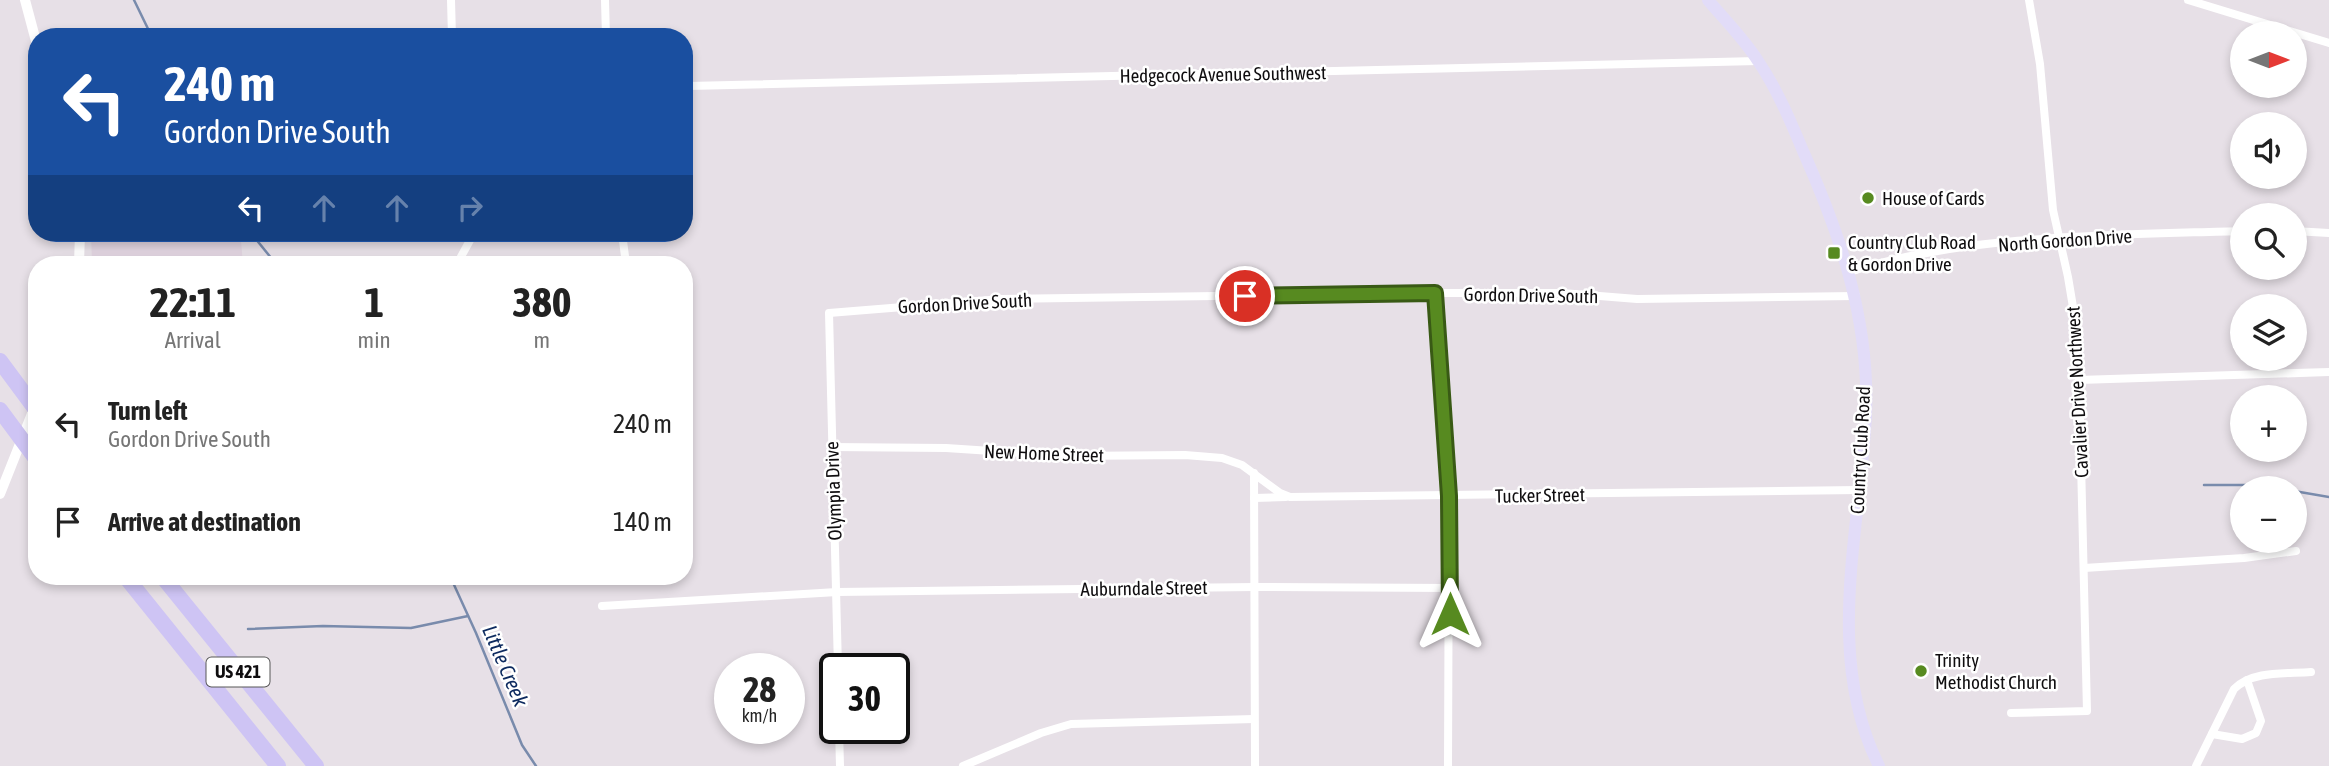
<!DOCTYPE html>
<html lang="en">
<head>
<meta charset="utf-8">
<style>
  body { margin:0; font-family:"Asap Condensed",sans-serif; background:#f6f6f6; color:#222; height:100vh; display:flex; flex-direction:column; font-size:26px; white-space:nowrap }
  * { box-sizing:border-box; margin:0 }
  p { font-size:23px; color:#767676 }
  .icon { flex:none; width:38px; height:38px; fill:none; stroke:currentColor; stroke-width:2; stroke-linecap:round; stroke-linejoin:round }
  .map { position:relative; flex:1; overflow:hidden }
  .panel { position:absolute; left:28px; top:256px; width:665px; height:329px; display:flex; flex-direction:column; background:#fff; border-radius:28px; box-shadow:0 4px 10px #0003 }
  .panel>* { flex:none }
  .guide { position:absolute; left:28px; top:28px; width:665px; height:214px; border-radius:28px; box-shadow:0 4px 10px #0003; background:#1a4fa0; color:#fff; overflow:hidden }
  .needle { width:46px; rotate:90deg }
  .fabs { position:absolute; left:2230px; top:21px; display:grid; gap:14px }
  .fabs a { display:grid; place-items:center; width:77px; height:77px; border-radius:50%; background:#fff; box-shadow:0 4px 10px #0003; font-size:35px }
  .speed { position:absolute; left:714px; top:653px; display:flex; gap:14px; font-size:35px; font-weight:700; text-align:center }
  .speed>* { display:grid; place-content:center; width:91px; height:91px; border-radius:50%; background:#fff; box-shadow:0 4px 10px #0003; line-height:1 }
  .speed small { font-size:18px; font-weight:400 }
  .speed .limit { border:4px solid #111; border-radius:10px; background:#fff; color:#111 }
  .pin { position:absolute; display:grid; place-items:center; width:60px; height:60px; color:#fff; margin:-30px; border:4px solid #fff; border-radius:50%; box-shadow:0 2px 7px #0007 }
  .me { position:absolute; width:77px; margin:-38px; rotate:0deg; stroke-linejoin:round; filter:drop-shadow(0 0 5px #0008) }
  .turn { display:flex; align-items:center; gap:24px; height:147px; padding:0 21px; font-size:32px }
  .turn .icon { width:91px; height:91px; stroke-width:2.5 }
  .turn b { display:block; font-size:49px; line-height:60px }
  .lanes { display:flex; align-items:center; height:66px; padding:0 21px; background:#0003; justify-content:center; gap:35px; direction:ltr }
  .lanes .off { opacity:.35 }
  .eta { display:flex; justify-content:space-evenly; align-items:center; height:119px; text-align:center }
  .eta b { font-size:42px; font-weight:700; line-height:49px }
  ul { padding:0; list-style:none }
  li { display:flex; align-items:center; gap:21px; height:98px; padding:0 21px }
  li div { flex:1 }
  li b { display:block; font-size:26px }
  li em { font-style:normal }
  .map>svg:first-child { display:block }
  .built { fill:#e1d4e0 }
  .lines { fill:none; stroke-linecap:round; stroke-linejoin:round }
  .stream { stroke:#798bac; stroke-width:2.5 }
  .minor { stroke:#fff; stroke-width:8 }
  .tertiary { stroke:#fff; stroke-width:10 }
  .primary { stroke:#e2dcf8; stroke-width:12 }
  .motorway { stroke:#cec4f4; stroke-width:16 }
  .route-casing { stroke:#395a15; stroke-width:18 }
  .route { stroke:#578a20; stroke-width:12 }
  .poi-dot { fill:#578a20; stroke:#fff; stroke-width:2.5 }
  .labels { text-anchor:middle; stroke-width:5; stroke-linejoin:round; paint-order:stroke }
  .shield { fill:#fff; stroke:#575657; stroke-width:2 }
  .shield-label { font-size:18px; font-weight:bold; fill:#0f0d0f }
  .street-label { font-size:19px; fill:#0f0d0f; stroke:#fff }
  .poi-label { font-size:19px; fill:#0f0d0f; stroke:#fff; text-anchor:start }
  .water-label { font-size:21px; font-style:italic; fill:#0d2a5f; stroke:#fff }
</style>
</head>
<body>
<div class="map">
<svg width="2329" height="766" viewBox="0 0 2329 766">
  <rect width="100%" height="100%" fill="#e7e0e7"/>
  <path class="built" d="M91,233h147l3,7 2,24h-151z"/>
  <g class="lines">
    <g class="stream">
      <path d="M134,0l18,37"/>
      <path d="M251,233l25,31"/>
      <path d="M2204,485h49l17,3"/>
      <path d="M2294,491l35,6"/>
      <path d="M450,576l26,57 46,112 14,21"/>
      <path d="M248,629l75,-3 88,2 57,-12"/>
    </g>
    <g class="minor">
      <path d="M451,0l1,37"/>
      <path d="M605,0l1,37"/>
      <path d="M2188,0l141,43"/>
      <path d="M688,86l1070,-25"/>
      <path d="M2294,231l35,2"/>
      <path d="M622,233l4,31"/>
      <path d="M457,264l17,-31"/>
      <path d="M1849,272c118,-38 269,-37 393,-41"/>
      <path d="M1435,293l14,203 -1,270"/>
      <path d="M2079,380l250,-8"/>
      <path d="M684,442l4,1"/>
      <path d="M831,447l115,1 123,8 116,-1 37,3 20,7 38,28 10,4 569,-7"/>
      <path d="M1254,473l1,293"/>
      <path d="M1254,498l32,-1"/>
      <path d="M2084,568l160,-10 52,-7"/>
      <path d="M602,606l235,-14 418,-5 196,1"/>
      <path d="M838,668l-9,-355 173,-14 433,-6h127l75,6 219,-3"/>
      <path d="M2011,713l76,-2 -9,-374 -10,-60 -15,-67 -13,-146 -11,-64"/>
      <path d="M839,728l1,38"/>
      <path d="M2212,734l30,5 14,-6 5,-12 -14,-41"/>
      <path d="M963,766l78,-33 30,-9 183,-5"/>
      <path d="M2196,766l38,-77c19,-19 52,-15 77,-17"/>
    </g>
    <g class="tertiary">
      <path d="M25,0l12,45"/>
      <path d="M79,264l1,-31"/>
      <path d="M0,494l35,-88"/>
    </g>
    <path class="primary" d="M1708,0c17,20 36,39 50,61 19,28 32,59 45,90 38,85 67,171 63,265 -6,116 -42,240 13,350"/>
    <g class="motorway">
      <path d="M0,361l37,50"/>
      <path d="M0,410l37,50"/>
      <path d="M125,576l153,190"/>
      <path d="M162,576l154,190"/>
    </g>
  </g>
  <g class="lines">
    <defs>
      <path id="route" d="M1245,296l190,-3 14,203 1,118"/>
    </defs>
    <use href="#route" class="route-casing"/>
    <use href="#route" class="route"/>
  </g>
  <g class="poi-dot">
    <circle cx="1868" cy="198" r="7"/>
    <rect x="1827" y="246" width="14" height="14" rx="3.5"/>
    <circle cx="1921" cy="671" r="7"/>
  </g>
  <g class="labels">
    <rect class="shield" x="206.5" y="657.5" width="63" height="29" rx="5"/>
    <g class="shield-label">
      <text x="238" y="678">US 421</text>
    </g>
    <g class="street-label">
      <text transform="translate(1223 74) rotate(-1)" y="7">Hedgecock Avenue Southwest</text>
      <text transform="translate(2065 240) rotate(-4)" y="7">North Gordon Drive</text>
      <text transform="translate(1531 295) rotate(1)" y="7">Gordon Drive South</text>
      <text transform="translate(965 303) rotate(-3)" y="7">Gordon Drive South</text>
      <text transform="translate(2077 392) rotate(-93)" y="7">Cavalier Drive Northwest</text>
      <text transform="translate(1860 450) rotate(-87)" y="7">Country Club Road</text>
      <text transform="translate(1044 453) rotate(2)" y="7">New Home Street</text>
      <text transform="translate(833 491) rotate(-92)" y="7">Olympia Drive</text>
      <text transform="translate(1540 495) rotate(-1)" y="7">Tucker Street</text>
      <text transform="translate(1144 588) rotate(-1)" y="7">Auburndale Street</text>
    </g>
    <g class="poi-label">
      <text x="1882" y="205">House of Cards</text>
      <text x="1848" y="249">Country Club Road<tspan x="1848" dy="22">&amp; Gordon Drive</tspan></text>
      <text x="1935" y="667">Trinity<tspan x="1935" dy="22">Methodist Church</tspan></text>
    </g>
    <g class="water-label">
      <text transform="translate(505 666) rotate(67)" y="7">Little Creek</text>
    </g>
  </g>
</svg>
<div class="fabs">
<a><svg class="needle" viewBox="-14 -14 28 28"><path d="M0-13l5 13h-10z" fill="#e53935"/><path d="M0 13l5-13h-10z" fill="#767676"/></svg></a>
<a><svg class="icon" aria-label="sound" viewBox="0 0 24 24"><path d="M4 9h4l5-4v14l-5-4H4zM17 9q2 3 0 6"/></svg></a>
<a><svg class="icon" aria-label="search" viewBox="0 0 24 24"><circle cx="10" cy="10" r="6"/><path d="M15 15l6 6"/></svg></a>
<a><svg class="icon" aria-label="layers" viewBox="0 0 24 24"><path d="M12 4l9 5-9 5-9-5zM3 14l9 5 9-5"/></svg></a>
<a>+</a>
<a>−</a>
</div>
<div class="speed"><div>28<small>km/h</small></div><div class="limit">30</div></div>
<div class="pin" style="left:1245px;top:296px;background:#d93025"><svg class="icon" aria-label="arrive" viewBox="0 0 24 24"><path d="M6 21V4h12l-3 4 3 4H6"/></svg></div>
<svg class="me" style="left:1450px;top:614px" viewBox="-20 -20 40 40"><path d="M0-17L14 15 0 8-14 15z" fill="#578a20" stroke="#fff" stroke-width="4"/></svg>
<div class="guide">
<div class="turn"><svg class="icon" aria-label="left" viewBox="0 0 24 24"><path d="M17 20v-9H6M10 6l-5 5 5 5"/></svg><div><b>240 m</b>Gordon Drive South</div></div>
<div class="lanes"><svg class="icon" aria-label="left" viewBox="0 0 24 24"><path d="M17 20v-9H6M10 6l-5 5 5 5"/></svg><svg class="icon off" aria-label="ahead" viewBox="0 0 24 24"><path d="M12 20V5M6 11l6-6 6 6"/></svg><svg class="icon off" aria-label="ahead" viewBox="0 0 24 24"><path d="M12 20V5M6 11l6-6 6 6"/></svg><svg class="icon off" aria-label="right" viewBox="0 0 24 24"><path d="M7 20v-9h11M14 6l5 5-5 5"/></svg></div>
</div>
<section class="panel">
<div class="eta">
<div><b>22:11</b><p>Arrival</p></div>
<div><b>1</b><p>min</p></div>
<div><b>380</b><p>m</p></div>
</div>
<ul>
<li><svg class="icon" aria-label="left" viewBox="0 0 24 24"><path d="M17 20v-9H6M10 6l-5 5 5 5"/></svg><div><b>Turn left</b><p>Gordon Drive South</p></div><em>240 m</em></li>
<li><svg class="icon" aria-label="arrive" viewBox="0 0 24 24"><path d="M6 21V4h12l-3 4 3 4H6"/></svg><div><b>Arrive at destination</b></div><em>140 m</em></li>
</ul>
</section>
</div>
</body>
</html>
